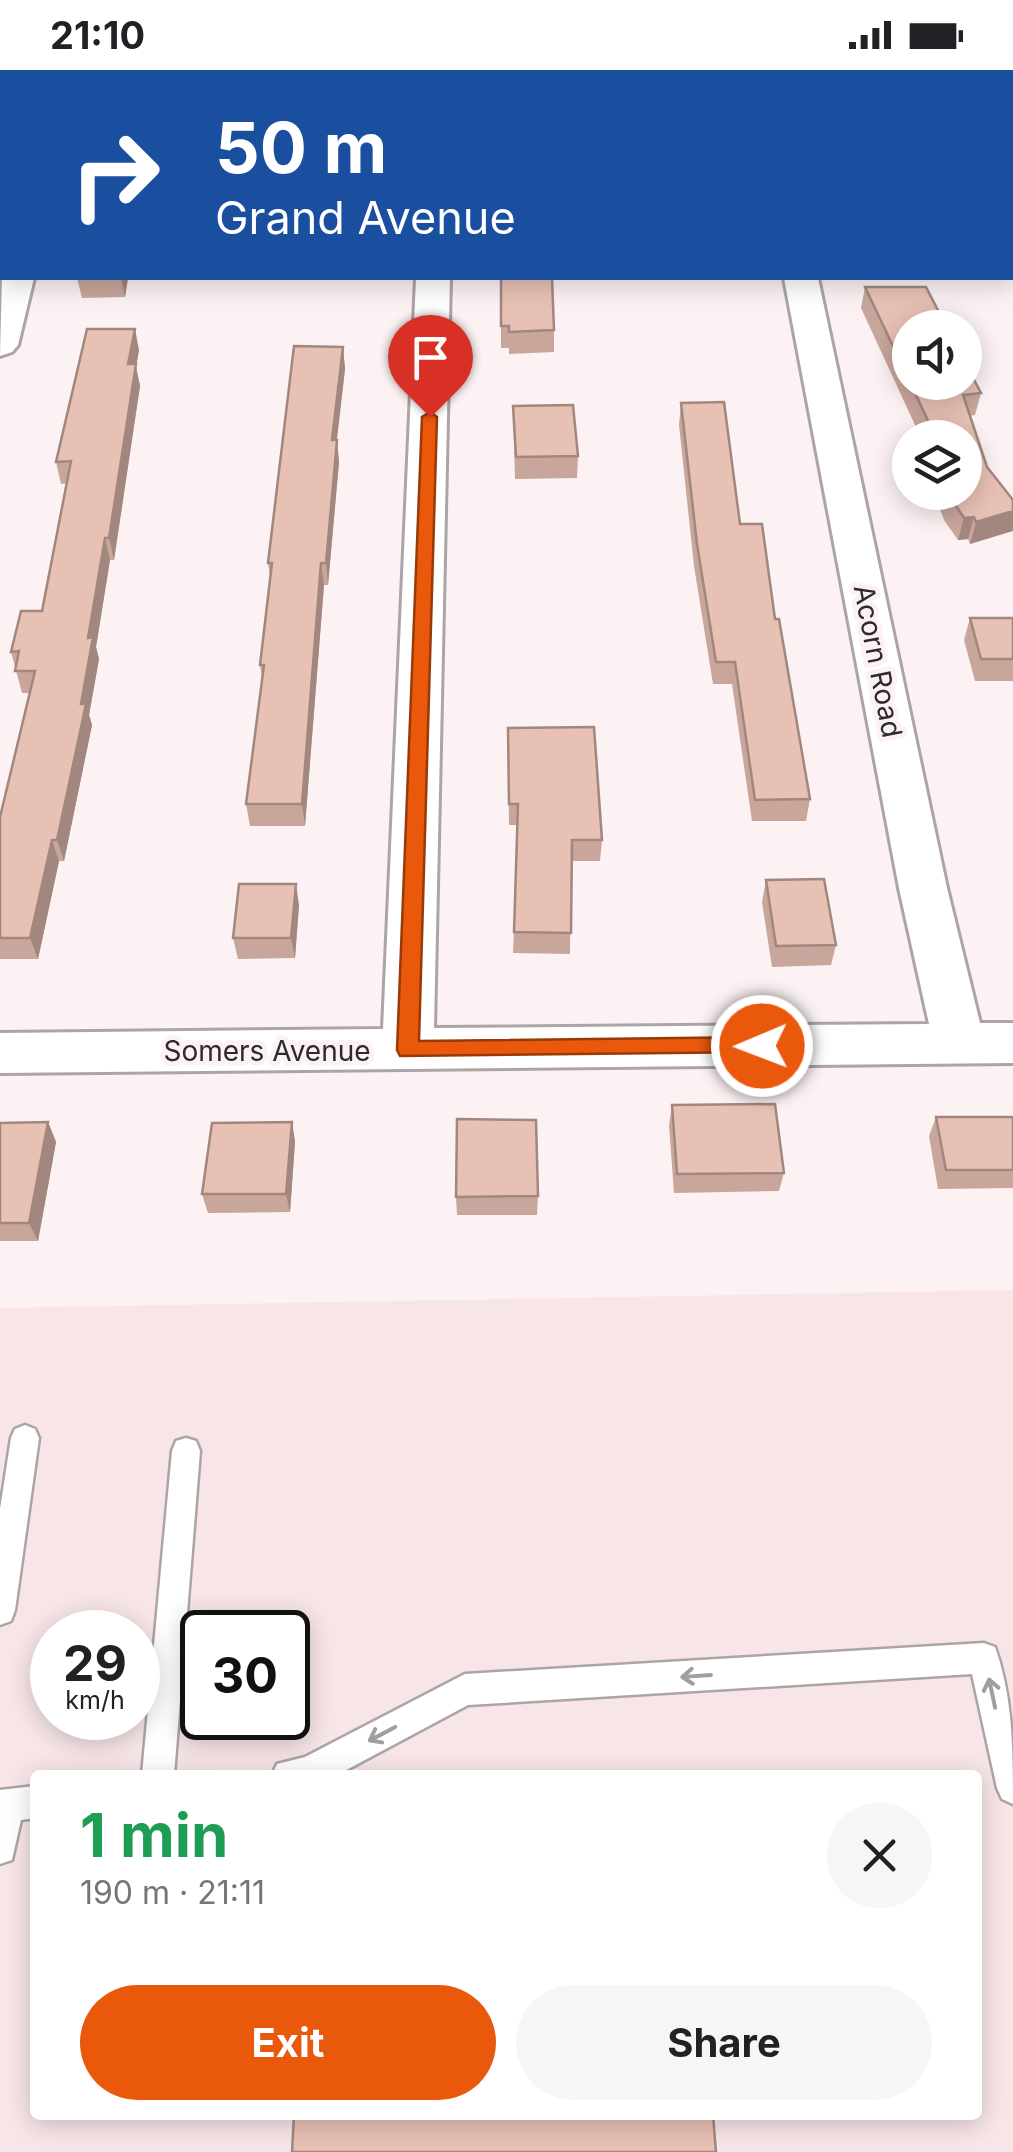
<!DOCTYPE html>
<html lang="en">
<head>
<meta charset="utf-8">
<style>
  body { margin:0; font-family:Inter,sans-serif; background:#f6f6f6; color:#202124; height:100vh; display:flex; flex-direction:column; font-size:38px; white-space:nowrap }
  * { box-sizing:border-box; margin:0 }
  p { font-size:32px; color:#757577 }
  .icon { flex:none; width:55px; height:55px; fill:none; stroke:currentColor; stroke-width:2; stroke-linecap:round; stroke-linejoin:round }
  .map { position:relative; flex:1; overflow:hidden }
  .panel { position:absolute; left:30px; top:1700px; width:952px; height:350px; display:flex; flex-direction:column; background:#fff; border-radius:10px; box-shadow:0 5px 25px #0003 }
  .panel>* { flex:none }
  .banner { position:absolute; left:0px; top:0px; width:1015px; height:210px; box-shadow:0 5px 25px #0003; background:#1a4fa0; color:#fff; overflow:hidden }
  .fabs { position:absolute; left:892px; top:240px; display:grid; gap:20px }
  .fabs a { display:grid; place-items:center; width:90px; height:90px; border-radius:50%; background:#fff; box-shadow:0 5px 25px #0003; font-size:50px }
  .speed { position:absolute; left:30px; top:1540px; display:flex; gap:20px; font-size:50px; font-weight:700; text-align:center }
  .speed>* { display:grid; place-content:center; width:130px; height:130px; border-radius:50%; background:#fff; box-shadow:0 5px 25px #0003; line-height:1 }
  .speed small { font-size:25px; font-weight:400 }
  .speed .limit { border:5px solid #111; border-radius:15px; background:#fff; color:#111 }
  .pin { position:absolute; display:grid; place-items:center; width:85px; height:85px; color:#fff; margin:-102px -42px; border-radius:50% 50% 50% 0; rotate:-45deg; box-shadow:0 0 10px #0007 }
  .pin .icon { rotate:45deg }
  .me { position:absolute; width:110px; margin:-55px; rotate:269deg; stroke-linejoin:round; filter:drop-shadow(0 0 8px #0008) }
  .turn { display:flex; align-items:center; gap:35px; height:210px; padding:0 50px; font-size:45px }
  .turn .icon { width:130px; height:130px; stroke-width:2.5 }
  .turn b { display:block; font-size:70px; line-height:85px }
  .round { display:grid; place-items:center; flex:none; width:105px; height:105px; border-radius:52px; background:#f6f6f6 }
  .overview { display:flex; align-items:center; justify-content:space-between; height:170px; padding:0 50px }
  h1 { font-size:60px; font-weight:700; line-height:75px; color:#1e9e55 }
  .button { display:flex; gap:20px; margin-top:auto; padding:20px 50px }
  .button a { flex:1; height:115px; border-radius:60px; background:#ea580c; color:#fff; font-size:40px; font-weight:700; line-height:115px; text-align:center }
  .button a+a { background:#f6f6f6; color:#202124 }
  .status { display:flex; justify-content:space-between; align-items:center; height:70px; padding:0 50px; background:#fff; direction:ltr }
  .status svg { height:28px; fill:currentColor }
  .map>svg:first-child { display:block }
  .built { fill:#f8e5e7; fill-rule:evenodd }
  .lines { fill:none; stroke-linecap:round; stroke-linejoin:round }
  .lane-casing { stroke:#ada4a5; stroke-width:5 }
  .street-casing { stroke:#ada4a5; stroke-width:6 }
  .secondary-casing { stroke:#ada4a5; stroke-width:5 }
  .lane { fill:#fff; fill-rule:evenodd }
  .street { fill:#fff; fill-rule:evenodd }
  .secondary { fill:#f1dee9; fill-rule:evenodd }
  .wall { fill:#c8a69c }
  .shaded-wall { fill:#a2877f }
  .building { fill:#e8c1b5; stroke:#a2877f; stroke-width:2.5 }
  .oneway { stroke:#a09f9f }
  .route { fill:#ea580c; stroke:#983908; stroke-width:2.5 }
  .labels { text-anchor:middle; stroke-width:10; stroke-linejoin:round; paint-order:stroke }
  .street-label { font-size:28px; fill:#2d2a2a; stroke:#fcf2f3 }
</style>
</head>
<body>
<div class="status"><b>21:10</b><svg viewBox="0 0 49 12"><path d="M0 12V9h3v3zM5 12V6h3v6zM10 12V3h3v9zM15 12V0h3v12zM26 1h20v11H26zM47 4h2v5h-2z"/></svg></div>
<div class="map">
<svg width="1013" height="2082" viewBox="0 0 1013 2082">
  <rect width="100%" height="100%" fill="#fcf2f3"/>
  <path class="built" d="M1013,1220v862h-1013v-844zM52,1562h86v86h-86zM202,1562h86v86h-86zM35,1705h943v340h-943z"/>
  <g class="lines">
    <defs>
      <g id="lane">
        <path d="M25,1355l10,4 4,9 -24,172 -4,11 -11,4v-116l11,-71 4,-9z"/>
        <path d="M186,1368l10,3 4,10 -26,324h-32l30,-324 4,-10z"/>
        <path d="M984,1573l11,4c18,50 18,104 18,157l-11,-5 -5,-11 -25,-114 -504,31 -131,70h-65l5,-11 28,-7 160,-83z"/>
        <path d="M35,1716v32l-14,2 -9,40 -12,4v-74z"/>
      </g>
      <g id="street">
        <path d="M104,0h30v2h-29z"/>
        <path d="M2,205l32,3 -16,67 -6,7 -12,4z"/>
        <path d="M416,208h34l-16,750 495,-4 -30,-136 -115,-610h34l129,610 33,135h33v40l-1013,10v-40l383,-4z"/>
      </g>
      <g id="secondary">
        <rect x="1012" y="137" width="1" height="20"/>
        <rect x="0" y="141" width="2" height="20"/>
      </g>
    </defs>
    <use href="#lane" class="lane-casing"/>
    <use href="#street" class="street-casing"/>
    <use href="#secondary" class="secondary-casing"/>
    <use href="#lane" class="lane"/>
    <use href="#street" class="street"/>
    <use href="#secondary" class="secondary"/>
  </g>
  <g class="wall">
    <path d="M0,0h39v2h-37v91h-2z"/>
    <path d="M851,0h139l2,2h-139z"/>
    <path d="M77,208h51l-3,19 -43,1z"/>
    <path d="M501,208l53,52v22l-45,2v-6h-8z"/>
    <path d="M865,217l116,106 -6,22 -5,1 17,51 26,33v30l-43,14 -2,-5 -10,1 -14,-20 -10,-28h31v-54h-44l-60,-130z"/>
    <path d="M343,277l2,22 -8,71 2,22 -11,123h-4l-19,241h-55l-4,-22 16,-127 -2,-12 10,-89 -2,-13z"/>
    <path d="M139,280l-3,17 4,19 -26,174h-4l-14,87 3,12 -10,56 3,10 -28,136h-5l-21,98h-38v-142l30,-124h-8l-11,-41 31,-41 25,-128 -6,1 -5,-22z"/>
    <path d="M681,333l59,121 35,95 35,180 -4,22h-54l-20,-137h-19l-19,-118 -15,-141z"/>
    <path d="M513,336l65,50 -1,22 -62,1z"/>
    <path d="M970,548h43v63h-38l-11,-41z"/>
    <path d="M508,658l94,112 -2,21h-29l-1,93 -57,-1 5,-128h-9z"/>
    <path d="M766,810l70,65 -5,20 -59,2 -10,-65z"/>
    <path d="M299,835l-4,53 -57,1 -5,-21z"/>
    <path d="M672,1035l112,68 -5,18 -105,2 -5,-68z"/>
    <path d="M936,1047h77v71l-75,1 -9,-53z"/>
    <path d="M48,1052l8,20 -18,99h-38v-118z"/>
    <path d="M292,1052l3,20 -5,70 -82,1 -6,-19z"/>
    <path d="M538,1126l-1,19h-80l-1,-18z"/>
  </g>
  <g class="shaded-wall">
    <path d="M405,0h31l-3,2h-31z"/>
    <path d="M121,208h7l-3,19z"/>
    <path d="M135,259l4,21 -3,17 4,19 -26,174 -5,-22 19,-174z"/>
    <path d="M343,277l2,22 -11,93 -2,-22z"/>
    <path d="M337,370l2,22 -11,123 -2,-22z"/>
    <path d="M1013,441v20l-43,13 6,-22z"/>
    <path d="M974,447l-6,22 -10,1 6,-22z"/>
    <path d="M105,468l5,22 -14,87 3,12 -10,56 3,10 -28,136 -7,-21 24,-136 7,-66z"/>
    <path d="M321,493l3,22 -19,241 -3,-22z"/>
    <path d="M52,770l7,21 -21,98 -8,-21z"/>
    <path d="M296,814l3,21 -4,53 -4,-20z"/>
    <path d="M48,1052l8,20 -18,99 -9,-18z"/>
    <path d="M292,1052l3,20 -5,70 -4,-18z"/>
  </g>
  <g class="building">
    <path d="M0,0h35v2h-33v70h-2z"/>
    <path d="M374,0h31l-3,2h-29z"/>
    <path d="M867,0h123l2,2h-123z"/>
    <path d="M501,208h51l2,52 -45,2v-6h-8z"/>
    <path d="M865,217h61l21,41h-37v54z"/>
    <path d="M87,259h48l-7,35h8l-27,174h-4l-17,100 5,-1 -12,67h5l-29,136h-5l-22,98h-30v-121l35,-146h-20l4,-20 -8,1 10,-41h21l29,-150 -15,1z"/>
    <path d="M294,276l49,1 -11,93h5l-11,123h-5l-19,241h-56l18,-139h-4l12,-102h-4z"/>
    <path d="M965,293l16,30 -18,2 24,72 26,33v11l-37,11 -2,-5 -10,1 -17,-26h18v-54h-29l-26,-56h55z"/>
    <path d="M724,332l16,122h22l13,95h4l31,180 -55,1 -20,-138h-19l-19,-118 -16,-141z"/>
    <path d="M573,335l5,51 -62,1 -3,-51z"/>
    <path d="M970,548h43v41h-32z"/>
    <path d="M594,657l8,113h-30l-1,93 -57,-1 4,-128h-9l-1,-76z"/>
    <path d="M824,809l12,66 -60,1 -10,-66z"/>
    <path d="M239,814h57l-5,54h-58z"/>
    <path d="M775,1034l9,69 -107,1 -5,-69z"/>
    <path d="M936,1047h77v53h-67z"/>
    <path d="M457,1049l79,1 2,76 -82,1z"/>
    <path d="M48,1052l-19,101h-29v-100z"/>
    <path d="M292,1052l-6,72h-84l10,-71z"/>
    <path d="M294,2045h419l3,37h-424z"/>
  </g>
  <defs><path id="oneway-shaft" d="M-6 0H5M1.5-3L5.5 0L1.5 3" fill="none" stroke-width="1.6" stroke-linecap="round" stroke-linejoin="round" transform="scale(2.5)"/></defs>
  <g class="oneway">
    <use href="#oneway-shaft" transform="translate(696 1606) rotate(176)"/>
    <use href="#oneway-shaft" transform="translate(992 1623) rotate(-102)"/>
    <use href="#oneway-shaft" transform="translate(382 1664) rotate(152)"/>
  </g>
  <path class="route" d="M430,342l7,5 -18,624 343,-4 8,3 3,6 -3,6 -370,4 -3,-6 25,-633z"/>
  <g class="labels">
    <g class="street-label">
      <text transform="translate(878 591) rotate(79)" y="10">Acorn Road</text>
      <text x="267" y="991">Somers Avenue</text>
    </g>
  </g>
</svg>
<div class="fabs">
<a><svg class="icon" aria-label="sound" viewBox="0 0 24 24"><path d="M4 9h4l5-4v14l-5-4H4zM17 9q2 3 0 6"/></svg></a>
<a><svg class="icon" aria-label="layers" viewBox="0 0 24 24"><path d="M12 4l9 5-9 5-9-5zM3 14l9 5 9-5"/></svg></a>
</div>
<div class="speed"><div>29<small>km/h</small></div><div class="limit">30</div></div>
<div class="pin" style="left:430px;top:347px;background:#d93025"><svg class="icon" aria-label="arrive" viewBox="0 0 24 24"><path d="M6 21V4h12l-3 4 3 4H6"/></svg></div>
<svg class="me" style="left:762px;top:976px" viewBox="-20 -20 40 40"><circle r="17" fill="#ea580c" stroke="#fff" stroke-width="3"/><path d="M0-11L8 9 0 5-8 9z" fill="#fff"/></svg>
<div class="banner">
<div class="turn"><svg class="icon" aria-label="right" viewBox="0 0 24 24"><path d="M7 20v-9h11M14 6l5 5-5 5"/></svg><div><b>50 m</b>Grand Avenue</div></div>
</div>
<section class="panel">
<div class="overview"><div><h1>1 min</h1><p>190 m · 21:11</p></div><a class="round"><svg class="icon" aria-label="close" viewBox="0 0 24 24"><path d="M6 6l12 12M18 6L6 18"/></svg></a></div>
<div class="button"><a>Exit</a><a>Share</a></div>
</section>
</div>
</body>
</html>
